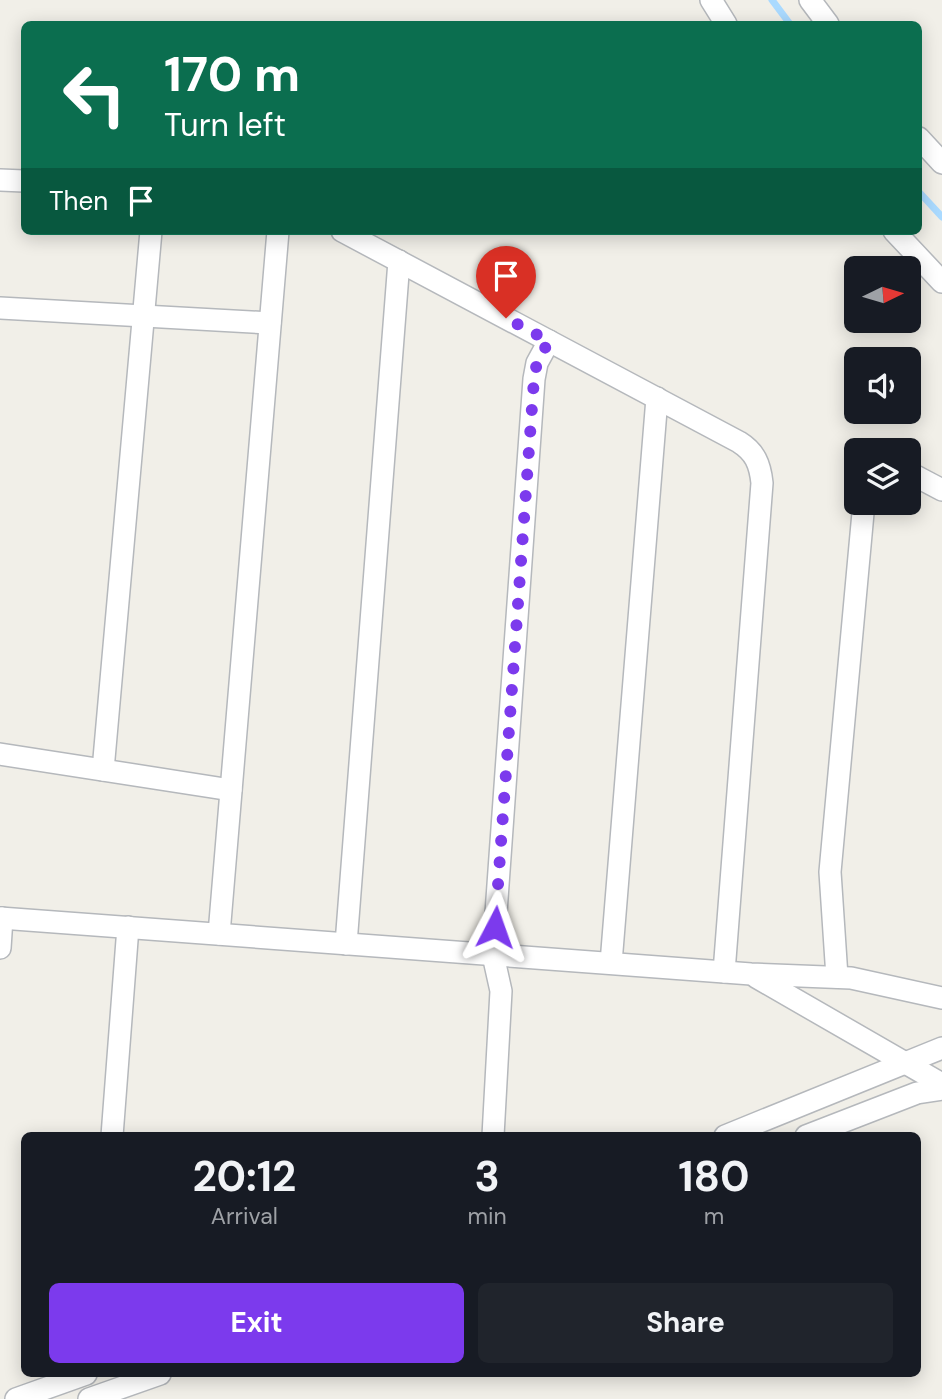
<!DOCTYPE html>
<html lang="en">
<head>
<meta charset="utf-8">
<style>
  body { margin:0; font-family:"DM Sans",sans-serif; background:#20242c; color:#f1f3f6; height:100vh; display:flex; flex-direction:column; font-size:26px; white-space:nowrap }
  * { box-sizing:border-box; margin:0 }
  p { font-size:23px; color:#9ea1a6 }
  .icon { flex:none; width:38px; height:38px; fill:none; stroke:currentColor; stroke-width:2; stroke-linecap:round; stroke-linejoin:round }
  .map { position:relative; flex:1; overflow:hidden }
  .panel { position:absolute; left:21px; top:1132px; width:900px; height:245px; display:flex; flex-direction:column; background:#171b24; border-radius:10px; box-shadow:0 4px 18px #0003 }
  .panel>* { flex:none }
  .guide { position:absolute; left:21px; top:21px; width:901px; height:214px; border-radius:10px; box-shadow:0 4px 18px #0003; background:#0b6e4f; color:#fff; overflow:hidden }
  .needle { width:46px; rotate:85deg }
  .buttons { position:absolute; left:844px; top:256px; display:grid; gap:14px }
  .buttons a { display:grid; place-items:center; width:77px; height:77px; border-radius:10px; background:#171b24; box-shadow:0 4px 18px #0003; font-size:35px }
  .pin { position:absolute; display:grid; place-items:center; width:60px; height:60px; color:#fff; margin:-72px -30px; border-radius:50% 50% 50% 0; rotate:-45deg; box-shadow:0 0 7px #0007 }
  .pin .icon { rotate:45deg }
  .me { position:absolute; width:77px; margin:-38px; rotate:4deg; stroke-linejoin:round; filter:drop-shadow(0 0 5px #0008) }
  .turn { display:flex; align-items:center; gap:24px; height:147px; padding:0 28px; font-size:32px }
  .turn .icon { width:91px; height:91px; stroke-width:2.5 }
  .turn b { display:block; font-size:49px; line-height:60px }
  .then { display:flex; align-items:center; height:66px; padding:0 28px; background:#0003; gap:14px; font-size:26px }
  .eta { display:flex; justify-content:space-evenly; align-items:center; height:119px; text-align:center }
  .eta b { font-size:42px; font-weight:700; line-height:49px }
  .button { display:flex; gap:14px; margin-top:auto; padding:14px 28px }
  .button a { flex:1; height:80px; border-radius:10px; background:#7c3aed; color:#fff; font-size:28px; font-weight:700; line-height:80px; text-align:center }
  .button a+a { background:#20242c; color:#f1f3f6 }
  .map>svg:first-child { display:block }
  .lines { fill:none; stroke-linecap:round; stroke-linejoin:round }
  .stream { stroke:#aadaff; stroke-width:7 }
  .street-casing { stroke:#b5b8bc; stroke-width:24 }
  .street { stroke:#fff; stroke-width:21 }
  .route { stroke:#7c3aed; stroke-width:12; stroke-dasharray:0 21.6 }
</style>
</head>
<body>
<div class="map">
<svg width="942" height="1399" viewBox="0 0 942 1399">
  <rect width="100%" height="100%" fill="#f1efe8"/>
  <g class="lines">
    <g class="stream">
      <path d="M772,0l18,24"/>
      <path d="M919,192l23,25"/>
    </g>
    <defs>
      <g id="street">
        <path d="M711,0l15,24"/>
        <path d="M810,0l18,24"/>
        <path d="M919,138l23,25"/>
        <path d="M0,180l24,1"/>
        <path d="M342,231l397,211c16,10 21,22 23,41l-38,489"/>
        <path d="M894,231l48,51"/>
        <path d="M0,308l270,15"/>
        <path d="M908,472l34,18"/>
        <path d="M0,754l231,36"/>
        <path d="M103,770l48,-539"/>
        <path d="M0,918l751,56 100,4 91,20"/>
        <path d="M219,934l59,-703"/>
        <path d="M346,944l53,-683"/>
        <path d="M0,948l2,-30"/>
        <path d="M611,963l46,-565"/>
        <path d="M756,977l186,107"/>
        <path d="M837,977l-7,-105 34,-370"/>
        <path d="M112,1136l16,-209"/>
        <path d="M493,1136l8,-145 -8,-36 41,-576 3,-16 12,-22"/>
        <path d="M725,1136l217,-88"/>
        <path d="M806,1136l111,-43 25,-4"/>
        <path d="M16,1399l70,-25"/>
        <path d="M89,1399l71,-25"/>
      </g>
    </defs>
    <use href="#street" class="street-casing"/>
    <use href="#street" class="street"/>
  </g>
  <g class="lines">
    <path class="route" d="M495,927l39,-548 3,-17 12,-21 -43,-23"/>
  </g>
</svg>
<div class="buttons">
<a><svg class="needle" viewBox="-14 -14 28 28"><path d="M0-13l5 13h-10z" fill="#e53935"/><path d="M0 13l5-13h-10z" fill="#9ea1a6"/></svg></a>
<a><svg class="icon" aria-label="sound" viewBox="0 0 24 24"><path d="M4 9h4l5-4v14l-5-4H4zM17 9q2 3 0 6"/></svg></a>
<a><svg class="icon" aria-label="layers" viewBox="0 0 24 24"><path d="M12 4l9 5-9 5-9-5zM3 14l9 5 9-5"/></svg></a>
</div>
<div class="pin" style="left:506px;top:318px;background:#d93025"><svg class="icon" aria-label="arrive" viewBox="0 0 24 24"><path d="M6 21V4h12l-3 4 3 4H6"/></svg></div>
<svg class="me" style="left:495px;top:927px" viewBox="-20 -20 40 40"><path d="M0-17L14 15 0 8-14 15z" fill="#7c3aed" stroke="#fff" stroke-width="4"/></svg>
<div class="guide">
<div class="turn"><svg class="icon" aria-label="left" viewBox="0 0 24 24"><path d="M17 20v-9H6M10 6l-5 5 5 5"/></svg><div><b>170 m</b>Turn left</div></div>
<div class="then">Then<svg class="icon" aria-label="arrive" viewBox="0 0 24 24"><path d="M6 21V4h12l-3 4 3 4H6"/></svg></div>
</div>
<section class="panel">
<div class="eta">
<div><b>20:12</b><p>Arrival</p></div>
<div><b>3</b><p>min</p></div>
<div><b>180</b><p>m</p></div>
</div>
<div class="button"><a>Exit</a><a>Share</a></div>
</section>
</div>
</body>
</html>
